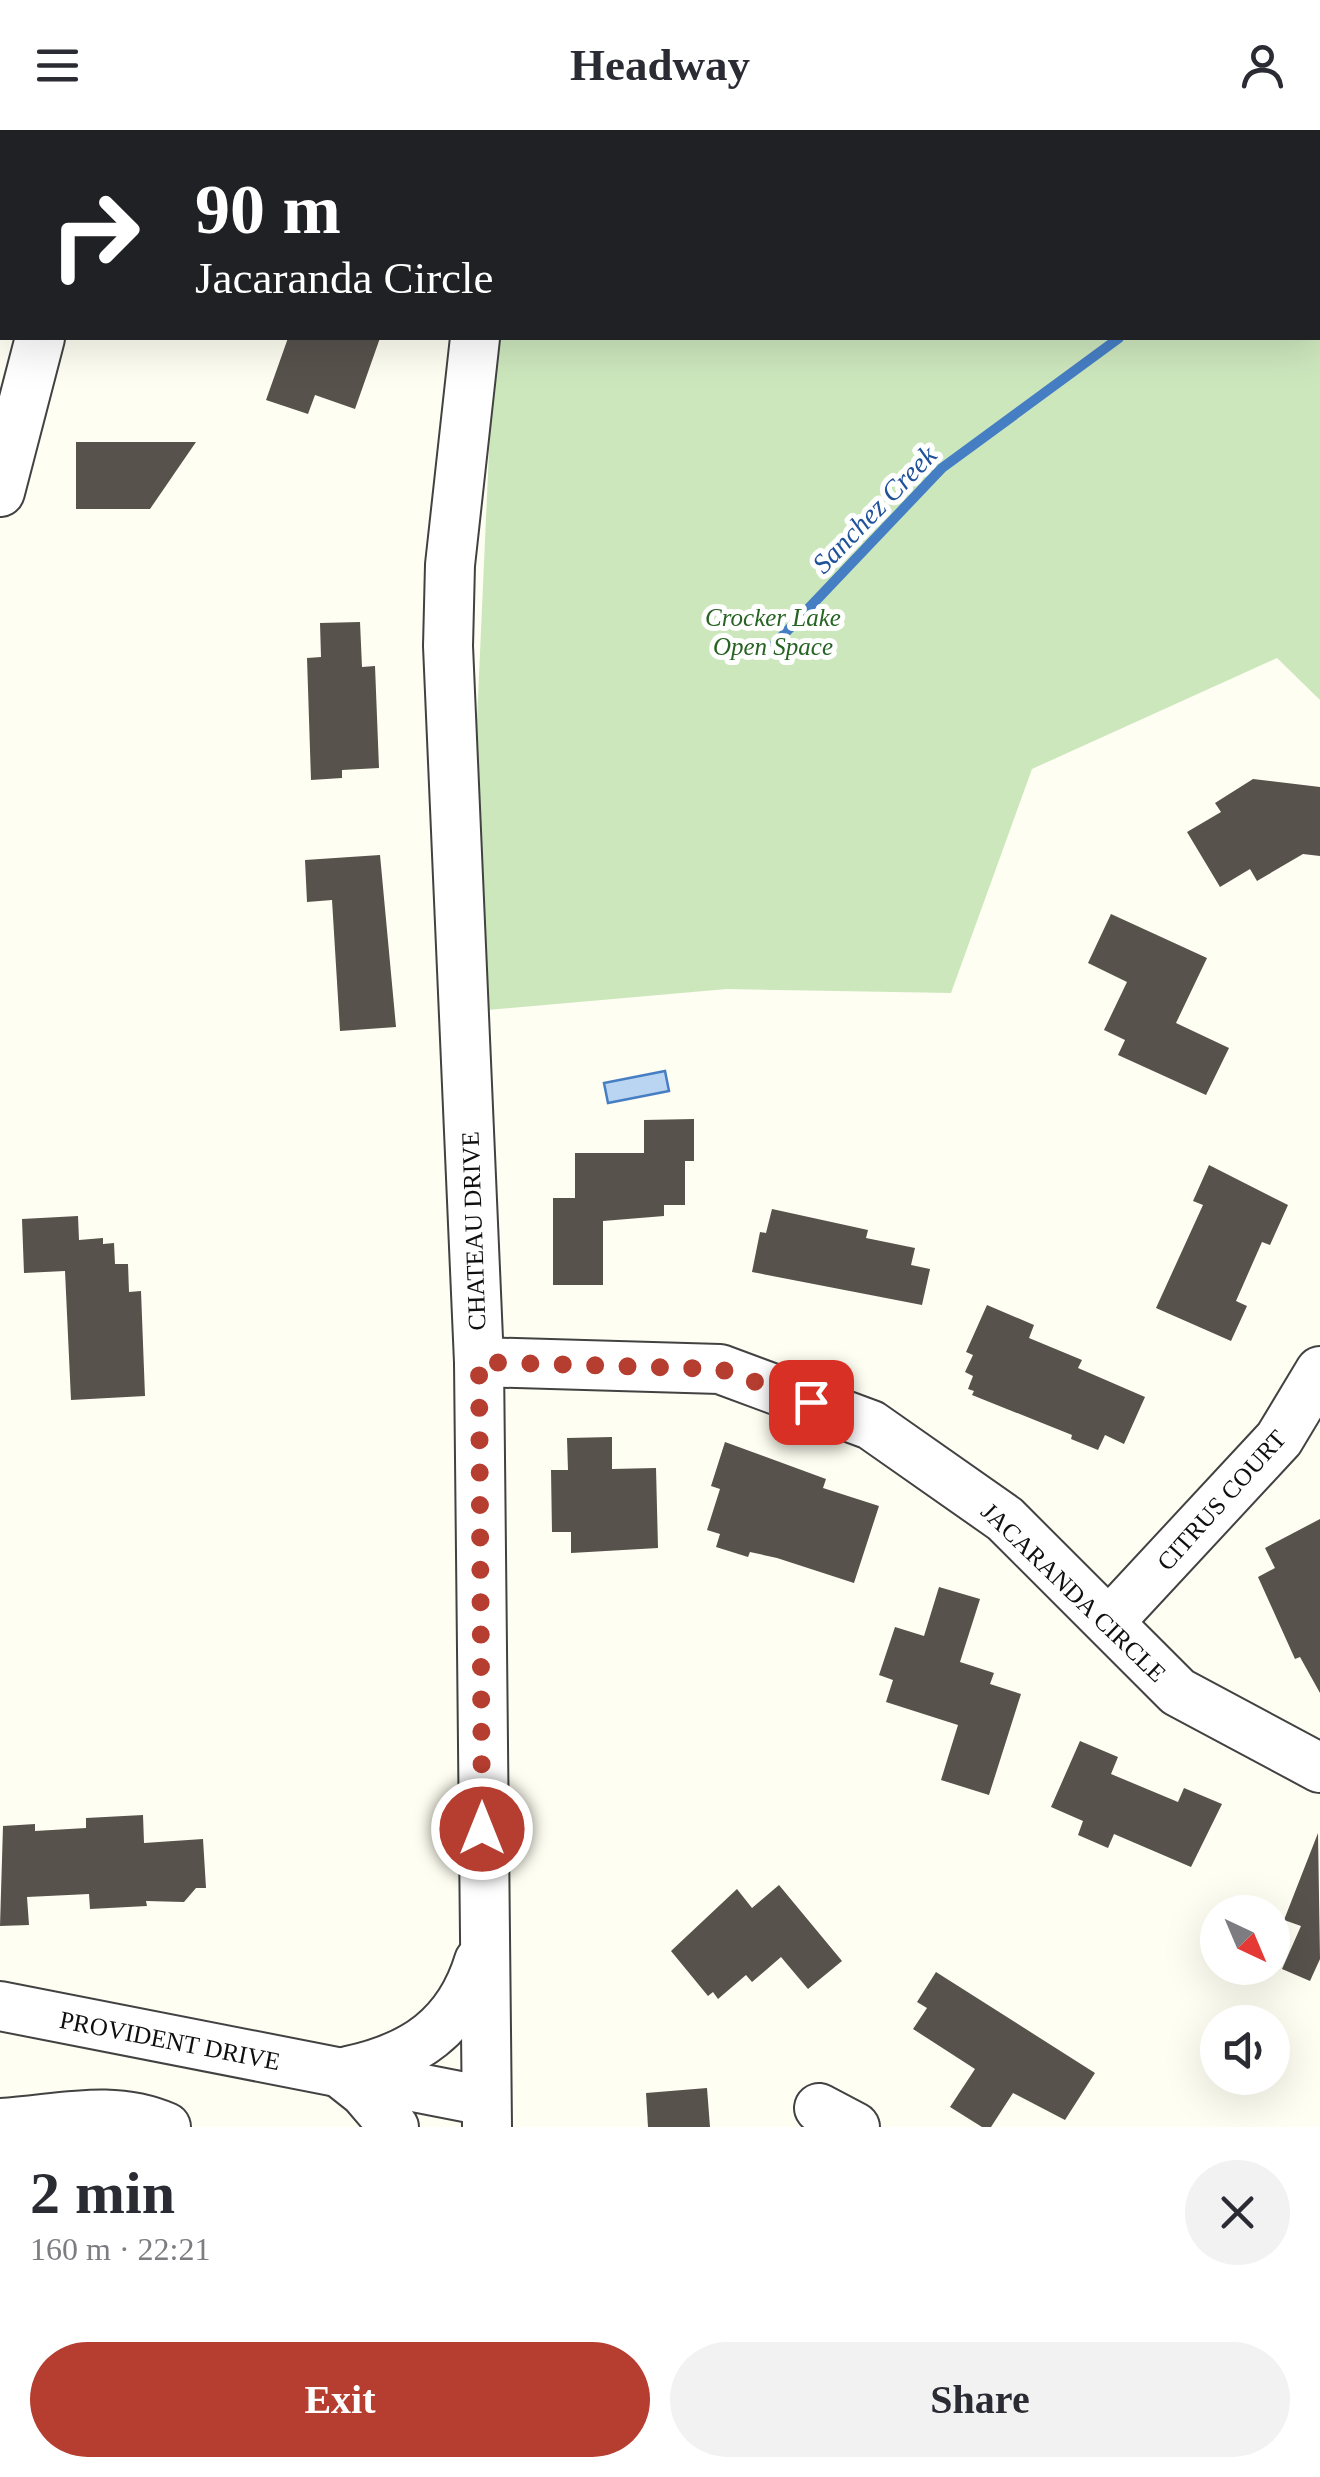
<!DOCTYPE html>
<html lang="en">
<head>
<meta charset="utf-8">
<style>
  body { margin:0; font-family:Georgia,serif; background:#f2f2f3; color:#2b2b33; height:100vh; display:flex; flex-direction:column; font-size:38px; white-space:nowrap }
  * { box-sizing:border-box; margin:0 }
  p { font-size:32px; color:#7c7c81 }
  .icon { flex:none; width:55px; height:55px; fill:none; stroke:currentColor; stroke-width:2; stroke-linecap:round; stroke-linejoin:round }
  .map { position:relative; height:1997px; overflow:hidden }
  .side { display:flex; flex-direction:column; background:#fff; flex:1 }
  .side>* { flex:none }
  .banner { position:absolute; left:0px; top:0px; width:1320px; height:210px; box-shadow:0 10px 40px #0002; background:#202124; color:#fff; overflow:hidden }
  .needle { width:65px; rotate:136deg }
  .controls { position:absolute; left:1200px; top:1765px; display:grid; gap:20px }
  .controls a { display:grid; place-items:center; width:90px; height:90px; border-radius:50%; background:#fff; box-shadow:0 10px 40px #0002; font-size:50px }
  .pin { position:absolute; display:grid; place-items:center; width:85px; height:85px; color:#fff; margin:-42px; border-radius:20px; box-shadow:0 5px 15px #0006 }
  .me { position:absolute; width:110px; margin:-55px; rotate:0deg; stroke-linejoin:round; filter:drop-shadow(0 0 8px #0008) }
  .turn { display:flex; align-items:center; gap:35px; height:210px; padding:0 30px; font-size:45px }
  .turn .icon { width:130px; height:130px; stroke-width:2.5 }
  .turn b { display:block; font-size:70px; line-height:85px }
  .round { display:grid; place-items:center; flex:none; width:105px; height:105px; border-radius:52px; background:#f2f2f3 }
  .summary { display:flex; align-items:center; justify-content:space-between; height:170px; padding:0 30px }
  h1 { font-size:60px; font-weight:600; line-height:75px }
  .button { display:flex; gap:20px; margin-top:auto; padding:20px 30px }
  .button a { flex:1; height:115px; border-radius:60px; background:#b63e30; color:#fff; font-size:40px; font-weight:600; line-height:115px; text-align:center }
  .button a+a { background:#f2f2f3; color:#2b2b33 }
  header { display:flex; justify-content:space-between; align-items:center; height:130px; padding:0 30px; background:#fff; font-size:45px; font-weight:600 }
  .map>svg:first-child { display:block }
  .green { fill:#cde7bd }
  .water { fill:#bad5f2; stroke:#467ec4; stroke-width:2.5 }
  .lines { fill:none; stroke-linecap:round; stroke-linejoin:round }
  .stream { stroke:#467ec4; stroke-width:10 }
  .building { fill:#57524c }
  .minor-casing { stroke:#424242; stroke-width:52 }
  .minor { stroke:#fff; stroke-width:48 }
  .route { stroke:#b63e30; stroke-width:18; stroke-dasharray:0 32.4 }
  .labels { text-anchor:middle; stroke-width:10; stroke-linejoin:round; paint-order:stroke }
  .park-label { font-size:25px; font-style:italic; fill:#276323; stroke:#fff }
  .street-label { font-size:25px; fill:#0f0f0f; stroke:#fff }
  .water-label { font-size:28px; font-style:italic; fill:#205299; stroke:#fff }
</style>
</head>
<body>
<header><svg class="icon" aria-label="menu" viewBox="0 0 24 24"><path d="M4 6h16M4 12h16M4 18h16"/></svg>Headway<svg class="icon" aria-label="person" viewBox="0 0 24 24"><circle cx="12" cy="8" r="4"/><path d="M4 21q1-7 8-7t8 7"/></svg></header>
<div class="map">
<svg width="1320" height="1997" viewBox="0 0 1320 1997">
  <rect width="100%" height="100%" fill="#fefef2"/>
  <path class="green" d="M504,0h816v570l-43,-42 -245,111 -81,224 -224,-4 -263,23 30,-674h824v-206z"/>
  <path class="water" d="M665,941l4,20 -61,12 -4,-20z"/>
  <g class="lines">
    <g class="stream">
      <path d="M1110,0l2,2"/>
      <path d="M1318,130h2"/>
      <path d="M768,521l174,-183 177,-130"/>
    </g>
  </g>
  <g class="building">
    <path d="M288,208h92l-25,71 -40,-14 -7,19 -42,-14z"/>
    <path d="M76,312h120l-46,67h-74z"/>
    <path d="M360,492l2,45 13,-1 4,102 -37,2v8l-31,2 -4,-122 14,-1 -1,-34z"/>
    <path d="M1253,649l67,8v69l-17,-2 -46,27 -7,-12 -30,18 -33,-55 34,-20 -6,-9z"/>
    <path d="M380,725l16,172 -56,4 -8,-131 -25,2 -2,-42z"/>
    <path d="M1111,784l96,44 -31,65 53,25 -23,47 -88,-40 7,-15 -21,-10 23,-48 -39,-19z"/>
    <path d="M694,989v42h-9v44h-21v11l-61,5v64h-50v-87h22v-45h69v-33z"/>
    <path d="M1209,1035l79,40 -18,40 -8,-3 -26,59 11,5 -16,35 -75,-33 47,-103 -10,-4z"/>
    <path d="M772,1079l96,21 -2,8 49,10 -4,17 19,4 -8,36 -170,-33 8,-40 6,1z"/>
    <path d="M78,1086l1,24 24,-2v6l11,-1 1,21h13l1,28 12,-1 4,105 -74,4 -6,-129 -41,2 -2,-54z"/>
    <path d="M987,1175l47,20 -5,13 53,22 -4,8 67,29 -21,47 -19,-9 -7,15 -27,-11 1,-4 -100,-40 2,-4 -6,-2 5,-13 -8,-4 8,-17 -7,-3z"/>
    <path d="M612,1307v32l44,-1 2,80 -87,5v-21h-19l-1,-62h17l-1,-32z"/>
    <path d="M725,1312l101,37 -3,9 56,18 -25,77 -77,-25 -27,-6 -2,5 -32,-10 4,-13 -13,-4 13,-41 -9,-3z"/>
    <path d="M1320,1389v174l-20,-36 -5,2 -37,-82 17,-9 -10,-20z"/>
    <path d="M939,1457l41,12 -20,63 34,11 -4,11 31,10 -32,101 -48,-15 17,-55 -72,-23 7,-22 -14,-5 16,-48 29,9z"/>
    <path d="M1080,1611l38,16 -7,17 67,28 6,-14 38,16 -31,63 -77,-33 -6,14 -30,-13 5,-14 -32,-14z"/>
    <path d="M143,1685l1,28 59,-4 3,49h-10l-12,14 -38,-1 1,5 -57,3 -1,-15 -62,3 2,28 -29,1 3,-100 32,-2v7l51,-3v-10z"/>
    <path d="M1318,1703l2,126 -10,22 -28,-12 19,-43 -17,-6z"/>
    <path d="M779,1755l63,76 -34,28 -27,-32 -29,25 -6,-7 -28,24 -5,-7 -5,4 -37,-45 66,-62 15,19z"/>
    <path d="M936,1842l159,101 -30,47 -52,-27 -22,34h-9l-32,-20 25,-38 -62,-40 14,-21 -10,-6z"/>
    <path d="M707,1958l3,39h-62l-2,-34z"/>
  </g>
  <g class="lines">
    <defs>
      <g id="minor">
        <path d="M47,0v2"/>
        <path d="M400,2l3,-2"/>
        <path d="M498,2l1,-2"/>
        <path d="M475,208l-25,227 -2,81 31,716 8,765"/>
        <path d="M0,362l40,-154"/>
        <path d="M479,1232l241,7 151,56 134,94 173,173 142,76"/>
        <path d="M1110,1491l169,-182 41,-68"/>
        <path d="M0,1876l485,95"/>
        <path d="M348,1941c66,-14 111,-44 131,-110"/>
        <path d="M340,1943l24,19 30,35"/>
        <path d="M819,1978l36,19"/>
        <path d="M0,1993c57,-3 111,-20 166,4"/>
      </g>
    </defs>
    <use href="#minor" class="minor-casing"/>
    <use href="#minor" class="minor"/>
  </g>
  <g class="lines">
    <path class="route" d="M482,1699l-3,-467 241,7 91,33"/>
  </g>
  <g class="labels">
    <g class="park-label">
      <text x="773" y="496">Crocker Lake<tspan x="773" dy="29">Open Space</tspan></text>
    </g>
    <g class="street-label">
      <text transform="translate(473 1101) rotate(-92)" y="9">CHATEAU DRIVE</text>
      <text transform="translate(1221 1370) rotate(-48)" y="9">CITRUS COURT</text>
      <text transform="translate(1074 1462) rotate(44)" y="9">JACARANDA CIRCLE</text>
      <text transform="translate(170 1910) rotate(11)" y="9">PROVIDENT DRIVE</text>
    </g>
    <g class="water-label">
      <text transform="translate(874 379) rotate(-46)" y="10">Sanchez Creek</text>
    </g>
  </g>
</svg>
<div class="controls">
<a><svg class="needle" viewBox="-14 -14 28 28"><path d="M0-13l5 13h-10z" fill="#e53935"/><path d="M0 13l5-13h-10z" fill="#7c7c81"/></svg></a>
<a><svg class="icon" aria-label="sound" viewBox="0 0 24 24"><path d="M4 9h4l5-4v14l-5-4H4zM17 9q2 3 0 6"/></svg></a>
</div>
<div class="pin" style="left:811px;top:1272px;background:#d93025"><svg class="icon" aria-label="arrive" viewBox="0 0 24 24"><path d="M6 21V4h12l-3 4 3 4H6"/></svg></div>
<svg class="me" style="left:482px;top:1699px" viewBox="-20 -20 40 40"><circle r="17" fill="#b63e30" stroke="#fff" stroke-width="3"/><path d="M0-11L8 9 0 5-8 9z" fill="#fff"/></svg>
<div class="banner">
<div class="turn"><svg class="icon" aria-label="right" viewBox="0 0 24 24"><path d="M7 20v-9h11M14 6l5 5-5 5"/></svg><div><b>90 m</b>Jacaranda Circle</div></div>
</div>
</div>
<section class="side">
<div class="summary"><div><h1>2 min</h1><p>160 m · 22:21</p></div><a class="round"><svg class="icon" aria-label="close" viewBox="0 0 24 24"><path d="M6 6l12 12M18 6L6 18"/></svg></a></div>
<div class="button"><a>Exit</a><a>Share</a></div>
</section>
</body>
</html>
